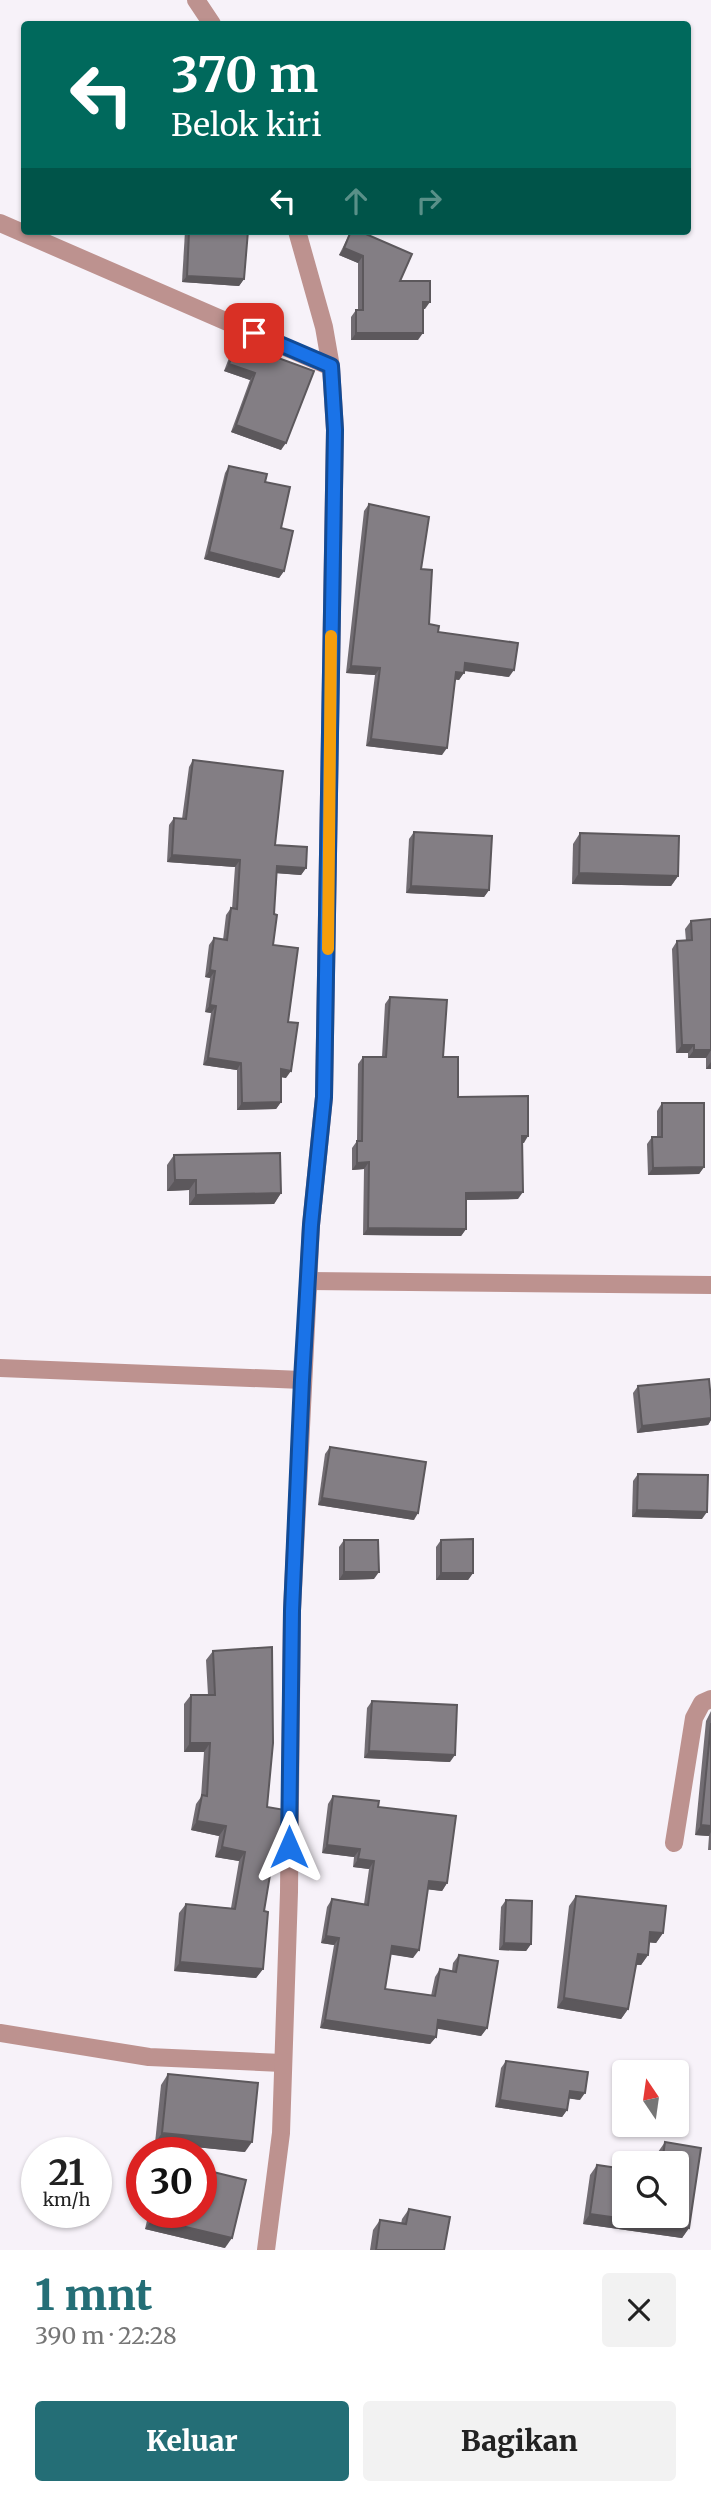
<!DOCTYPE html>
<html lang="id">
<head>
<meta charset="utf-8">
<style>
  body { margin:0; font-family:Merriweather,serif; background:#f2f2f2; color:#222; height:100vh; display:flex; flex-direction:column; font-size:26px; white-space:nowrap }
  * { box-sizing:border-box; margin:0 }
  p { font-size:23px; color:#767676 }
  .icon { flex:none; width:38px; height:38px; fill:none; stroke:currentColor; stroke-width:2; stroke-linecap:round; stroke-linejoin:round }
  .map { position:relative; height:2250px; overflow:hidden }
  .details { display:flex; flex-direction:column; background:#fff; flex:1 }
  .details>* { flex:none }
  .top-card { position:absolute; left:21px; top:21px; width:670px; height:214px; border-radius:7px; box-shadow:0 2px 5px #0004; background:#00695c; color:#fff; overflow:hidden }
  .needle { width:46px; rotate:347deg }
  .fabs { position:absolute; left:612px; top:2060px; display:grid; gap:14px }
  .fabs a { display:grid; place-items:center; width:77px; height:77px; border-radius:7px; background:#fff; box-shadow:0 2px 5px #0004; font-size:35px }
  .speed { position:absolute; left:21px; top:2137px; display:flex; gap:14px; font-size:35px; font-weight:700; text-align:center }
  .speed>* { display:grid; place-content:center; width:91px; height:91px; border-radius:50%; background:#fff; box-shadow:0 2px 5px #0004; line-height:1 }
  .speed small { font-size:18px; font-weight:400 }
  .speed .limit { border:10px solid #d22; background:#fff; color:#111 }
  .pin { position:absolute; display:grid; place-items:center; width:60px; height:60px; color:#fff; margin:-30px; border-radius:14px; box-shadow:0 4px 10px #0006 }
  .me { position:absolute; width:77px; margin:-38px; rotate:0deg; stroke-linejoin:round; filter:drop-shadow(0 0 5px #0008) }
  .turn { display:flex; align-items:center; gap:24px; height:147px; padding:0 35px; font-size:32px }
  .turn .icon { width:91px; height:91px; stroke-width:2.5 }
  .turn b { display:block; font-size:49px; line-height:60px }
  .lanes { display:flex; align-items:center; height:66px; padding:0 35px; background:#0003; justify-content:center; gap:35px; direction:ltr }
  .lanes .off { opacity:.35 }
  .round { display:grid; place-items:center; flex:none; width:74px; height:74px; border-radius:7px; background:#f2f2f2 }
  .head { display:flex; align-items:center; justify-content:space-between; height:119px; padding:0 35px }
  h1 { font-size:42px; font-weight:800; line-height:52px; color:#246e76 }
  .action { display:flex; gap:14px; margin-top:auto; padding:14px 35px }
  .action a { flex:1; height:80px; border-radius:7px; background:#246e76; color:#fff; font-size:28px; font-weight:800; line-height:80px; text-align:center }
  .action a+a { background:#f2f2f2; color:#222 }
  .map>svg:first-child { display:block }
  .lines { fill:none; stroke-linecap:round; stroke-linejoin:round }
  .minor { stroke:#bd928f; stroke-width:18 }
  .wall { fill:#716c72 }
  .shaded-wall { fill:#5c585c }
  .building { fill:#837e84; stroke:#5c585c; stroke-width:2 }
  .route-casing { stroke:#114b97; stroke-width:18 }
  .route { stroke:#1a73e8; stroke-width:12 }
  .slow { stroke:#f59e0b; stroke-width:12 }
</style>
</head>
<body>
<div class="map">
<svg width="711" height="2250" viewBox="0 0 711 2250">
  <rect width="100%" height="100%" fill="#f7f2f9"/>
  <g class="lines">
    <g class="minor">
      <path d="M196,0l16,24"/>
      <path d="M0,223l331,144"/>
      <path d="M309,1281l402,4"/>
      <path d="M0,1368l302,12"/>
      <path d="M674,1843l20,-125 8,-15 9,-4"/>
      <path d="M0,2033l149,24 133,6"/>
      <path d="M266,2250l15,-117 8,-241 3,-282 19,-385 13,-128 11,-667 -4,-63 -7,-40 -27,-96"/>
    </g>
  </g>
  <g class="wall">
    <path d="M185,231h63l-4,48 -5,7 -57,-4z"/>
    <path d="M351,231h8l41,50 25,28h-2l-5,31h-67v-23l5,-7h2v-47l-19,-8z"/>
    <path d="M237,343l77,28 -33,79 -50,-18 19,-52 -26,-9 8,-21z"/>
    <path d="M229,466l36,16 16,46 3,43 -5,7 -75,-19 21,-86z"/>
    <path d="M369,504l52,65 8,55 9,8 71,45 -45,-6 -5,9 -4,-1 -13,76 -76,-9 9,-71 -29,-2 18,-162z"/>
    <path d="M193,760l82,85 31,23 -5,7 -24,-2 -3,41 -1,31 15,77 -2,56 -5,-1v25l-5,7 -39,1v-40l-34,-5 8,-52 -6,-1 5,-34 -5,-1 4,-32 5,-7 9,2 3,-25 5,-7 1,1 3,-42 -68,-5 2,-37 5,-7 8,1 7,-52z"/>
    <path d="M414,832l75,58 -5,7 -78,-4 3,-54z"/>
    <path d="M580,833l98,43 -7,10 -99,-2 1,-40z"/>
    <path d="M711,919v150h-5v-11h-18v-5h-12l-4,-104 5,-8h9l-1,-12 6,-8z"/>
    <path d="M390,997l53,60 15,40 66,46h-1l-5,56 -52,1v29l-5,7 -98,-1 1,-66 -12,1v-22l5,-7 1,-77 5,-7h19l3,-53z"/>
    <path d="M662,1103l42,64 -5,7 -51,1 -1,-31 5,-7h5v-26z"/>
    <path d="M174,1155l107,38 -7,11 -85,1v-15l-22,1v-26z"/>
    <path d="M638,1386l73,14v20l-3,5 -71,8 -4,-40z"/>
    <path d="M330,1447l84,73 -96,-15 7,-51z"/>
    <path d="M638,1474l64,45 -70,-2 1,-36z"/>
    <path d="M344,1540l30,39 -35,1v-33z"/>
    <path d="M441,1540l32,33 -5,7h-32v-33z"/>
    <path d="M213,1651l54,156 13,51 -7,9h-2l-7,44 -1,58 -7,9 -82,-7 5,-58 7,-9 45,4 8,-47 -24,-4 4,-21 -28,-6 5,-26 5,-7 3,-45h-20v-48l7,-9h17l-2,-35z"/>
    <path d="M372,1701l78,61 -86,-4 3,-50z"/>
    <path d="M711,1711v139h-3l1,-14 -14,-1 11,-114z"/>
    <path d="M333,1796l45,11 69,76 -5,8 -14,-2 -15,69 -22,-4 -6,35 46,7 4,-19 5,-8 12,2 1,-8 6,-8 28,73 -6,8 -44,-8 -1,9 -6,7 -110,-16 14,-83 -13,-2 6,-36 5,-8 32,5 5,-35 -16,-2 1,-10 -32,-4 6,-49z"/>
    <path d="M576,1896l87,37 -7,10 -7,-1 -1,13 -7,10h-5l-8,44 -7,10 -64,-11 12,-102z"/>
    <path d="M506,1900l25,44 -5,7 -27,-1 2,-43z"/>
    <path d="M506,2061l74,39 -11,-2 -2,12 -5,7 -67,-10 6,-39z"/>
    <path d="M168,2074l77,78 -90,-9 6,-58z"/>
    <path d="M665,2142l36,6 -12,80 -7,10 -99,-14 7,-49 7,-10 28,4v47h52v-53h-21l2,-11z"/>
    <path d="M409,2209l35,41h-74l3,-20 7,-10 21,4 1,-5z"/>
    <path d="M149,2212h52l24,36 -80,-19z"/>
  </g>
  <g class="shaded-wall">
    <path d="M344,248l19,8 -5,7 -19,-8z"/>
    <path d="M187,276l57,3 -5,7 -57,-4z"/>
    <path d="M423,302h7l-5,7h-7z"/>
    <path d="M356,333h67l-5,7h-67z"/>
    <path d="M229,364l26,9 -5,7 -26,-9z"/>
    <path d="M236,425l50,18 -5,7 -50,-18z"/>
    <path d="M209,552l75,19 -5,7 -75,-19z"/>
    <path d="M465,663l49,7 -5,7 -49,-7z"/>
    <path d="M351,666l29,2 -5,7 -29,-2z"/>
    <path d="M456,672l8,1 -5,7 -8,-1z"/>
    <path d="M371,739l76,9 -5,7 -76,-9z"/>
    <path d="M172,855l68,5 -5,7 -68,-5z"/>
    <path d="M277,866l29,2 -5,7 -28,-2z"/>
    <path d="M579,873l99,3 -7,10 -99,-2z"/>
    <path d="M411,886l78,4 -5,7 -78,-4z"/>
    <path d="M210,970l5,1 -5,7 -5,-1z"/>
    <path d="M210,1005l6,1 -5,7 -6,-1z"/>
    <path d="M682,1045h12l-6,8h-12z"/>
    <path d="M694,1050h17l-5,8h-18z"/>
    <path d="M208,1058l33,5 -4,7 -34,-5z"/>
    <path d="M711,1062v7h-5z"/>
    <path d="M281,1069l10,2 -5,7 -10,-2z"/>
    <path d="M281,1102l-5,7 -39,1 5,-7z"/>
    <path d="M522,1136h6l-4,7h-6z"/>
    <path d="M369,1162l-5,7 -12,1 5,-7z"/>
    <path d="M704,1167l-5,7 -51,1 5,-7z"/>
    <path d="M175,1180h21l-7,10 -22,1z"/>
    <path d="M523,1192l-5,7 -57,1 5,-7z"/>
    <path d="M281,1193l-7,11 -85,1 7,-10z"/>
    <path d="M368,1228l98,1 -5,7 -98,-1z"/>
    <path d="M711,1418v2l-3,5 -71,8 5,-7z"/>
    <path d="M322,1498l96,15 -4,7 -96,-15z"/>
    <path d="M637,1510l70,2 -5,7 -70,-2z"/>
    <path d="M344,1572h35l-5,7 -35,1z"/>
    <path d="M441,1573h32l-5,7h-32z"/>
    <path d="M190,1743h20l-6,9h-20z"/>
    <path d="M369,1751l86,4 -5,7 -86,-4z"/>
    <path d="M197,1821l29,5 -7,10 -28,-6z"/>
    <path d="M701,1825l10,1v6l-2,4 -14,-1z"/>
    <path d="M327,1845l33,4 -6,8 -32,-4z"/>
    <path d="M222,1847l23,5 -6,9 -24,-4z"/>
    <path d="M273,1857l7,1 -7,9 -6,-1z"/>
    <path d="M358,1859l16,2 -5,8 -16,-2z"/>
    <path d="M429,1881l18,2 -5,8 -18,-2z"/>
    <path d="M650,1932l13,1 -7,10 -13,-1z"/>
    <path d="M326,1936l13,2 -5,7 -13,-2z"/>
    <path d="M504,1943l27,1 -5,7 -27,-1z"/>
    <path d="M392,1946l27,4 -6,8 -26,-4z"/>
    <path d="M638,1954l10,1 -7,10 -10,-1z"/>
    <path d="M180,1962l83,7 -7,9 -82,-7z"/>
    <path d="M564,1998l64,11 -7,10 -64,-11z"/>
    <path d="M325,2020l111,17 -6,7 -110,-16z"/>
    <path d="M438,2020l49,8 -6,8 -48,-8z"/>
    <path d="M570,2091l15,2 -5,7 -15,-2z"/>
    <path d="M500,2100l67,10 -5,7 -67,-10z"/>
    <path d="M162,2133l90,9 -7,10 -90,-9z"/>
    <path d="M590,2214l99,14 -7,10 -99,-14z"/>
    <path d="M152,2219l80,19 -7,10 -80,-19z"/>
  </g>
  <g class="building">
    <path d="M189,231h59l-4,48 -57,-3z"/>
    <path d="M351,231h8l53,23 -12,27h30v21h-7v31h-67v-23h7v-54l-19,-8z"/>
    <path d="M237,343l77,28 -28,72 -50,-18 19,-52 -26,-9z"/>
    <path d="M229,466l38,8 -2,8 25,5 -9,41 12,3 -9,40 -75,-19z"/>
    <path d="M369,504l60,13 -8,52 11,1 -3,54 10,2 -1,6 80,11 -4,27 -49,-7 -1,10 -8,-1 -9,76 -76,-9 9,-71 -29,-2z"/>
    <path d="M193,760l90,11 -8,74 32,2 -1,21 -29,-2 -3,48 3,1 -4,30 25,3 -10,74 10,1 -7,48 -10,-2v33l-39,1 -1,-40 -33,-5 8,-52 -6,-1 5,-34 -5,-1 4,-32 13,2 4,-32 6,1 3,-49 -68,-5 2,-37 12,1z"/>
    <path d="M414,832l78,4 -3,54 -78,-4z"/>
    <path d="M580,833l99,3 -1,40 -99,-3z"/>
    <path d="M711,919v131h-17v-5h-12l-5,-104 15,-1 -1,-19z"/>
    <path d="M390,997l57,3 -4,57h15v40l70,-1v40h-6l1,56 -57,1v36l-98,-1 1,-66 -12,1v-22h5l1,-84h23z"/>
    <path d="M662,1103h42v64l-51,1 -1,-31h10z"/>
    <path d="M280,1153l1,40 -85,2v-15h-21l-1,-25z"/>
    <path d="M709,1379l2,21v18l-69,8 -4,-40z"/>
    <path d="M330,1447l96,15 -8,51 -96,-15z"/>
    <path d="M638,1474l70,1 -1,37 -70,-2z"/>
    <path d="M473,1539v34h-32v-33z"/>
    <path d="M344,1540h34l1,32h-35z"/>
    <path d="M272,1647l1,96 -6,64 18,3v22l-5,26 -7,-1 -9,54 4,1 -5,57 -83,-7 6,-58 49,5 10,-57 -23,-5 4,-21 -29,-5 5,-26 5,1 3,-53h-20l1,-48h24l-2,-44z"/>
    <path d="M372,1701l85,4 -2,50 -86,-4z"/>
    <path d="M711,1723v103l-10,-1z"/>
    <path d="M333,1796l46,5 -1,6 78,9 -9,67 -18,-2 -10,69 -27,-4 -7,43 50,7 5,-27 16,3 3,-17 39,6 -11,67 -49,-8 -2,17 -111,-17 14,-82 -13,-2 6,-37 36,6 6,-44 -16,-2 2,-10 -33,-4z"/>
    <path d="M576,1896l90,10 -3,27 -13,-1 -2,23 -10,-1 -10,55 -64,-11z"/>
    <path d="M506,1900l26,1 -1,43 -27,-1z"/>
    <path d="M506,2061l82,11 -3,21 -15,-2 -3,19 -67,-10z"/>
    <path d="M168,2074l90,9 -6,59 -90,-9z"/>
    <path d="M665,2142l36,6 -12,80 -99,-14 7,-49 28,4v47h52v-53h-15z"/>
    <path d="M201,2169l45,11 -14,58 -80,-19 1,-7h48z"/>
    <path d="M409,2209l41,8 -6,33h-68l4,-30 26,4z"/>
  </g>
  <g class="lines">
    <defs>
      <path id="route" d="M254,333l77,33 4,64 -11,667 -13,128 -9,155 -10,231 -3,236"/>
    </defs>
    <use href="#route" class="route-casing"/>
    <use href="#route" class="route"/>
    <path class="slow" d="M328,949l3,-313"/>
  </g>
</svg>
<div class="fabs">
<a><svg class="needle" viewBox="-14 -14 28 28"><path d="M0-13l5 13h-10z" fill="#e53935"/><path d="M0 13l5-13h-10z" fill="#767676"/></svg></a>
<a><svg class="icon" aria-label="search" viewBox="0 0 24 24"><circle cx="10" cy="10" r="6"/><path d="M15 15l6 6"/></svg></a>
</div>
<div class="speed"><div>21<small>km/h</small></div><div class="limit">30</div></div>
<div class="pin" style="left:254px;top:333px;background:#d93025"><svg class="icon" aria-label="arrive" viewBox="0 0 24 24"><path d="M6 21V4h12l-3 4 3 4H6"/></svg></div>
<svg class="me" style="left:289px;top:1847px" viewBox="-20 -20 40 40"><path d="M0-17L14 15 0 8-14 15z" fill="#1a73e8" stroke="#fff" stroke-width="4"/></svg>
<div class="top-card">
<div class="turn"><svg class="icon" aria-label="left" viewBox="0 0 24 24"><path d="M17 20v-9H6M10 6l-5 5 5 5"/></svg><div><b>370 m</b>Belok kiri</div></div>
<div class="lanes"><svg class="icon" aria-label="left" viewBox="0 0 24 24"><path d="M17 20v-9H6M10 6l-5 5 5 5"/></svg><svg class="icon off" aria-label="ahead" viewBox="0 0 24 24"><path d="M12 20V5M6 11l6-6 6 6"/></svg><svg class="icon off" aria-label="right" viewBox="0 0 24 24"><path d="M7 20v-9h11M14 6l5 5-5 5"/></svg></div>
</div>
</div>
<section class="details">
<div class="head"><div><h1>1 mnt</h1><p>390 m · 22:28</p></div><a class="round"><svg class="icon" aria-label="close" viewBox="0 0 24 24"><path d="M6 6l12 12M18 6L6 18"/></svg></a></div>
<div class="action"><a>Keluar</a><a>Bagikan</a></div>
</section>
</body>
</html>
